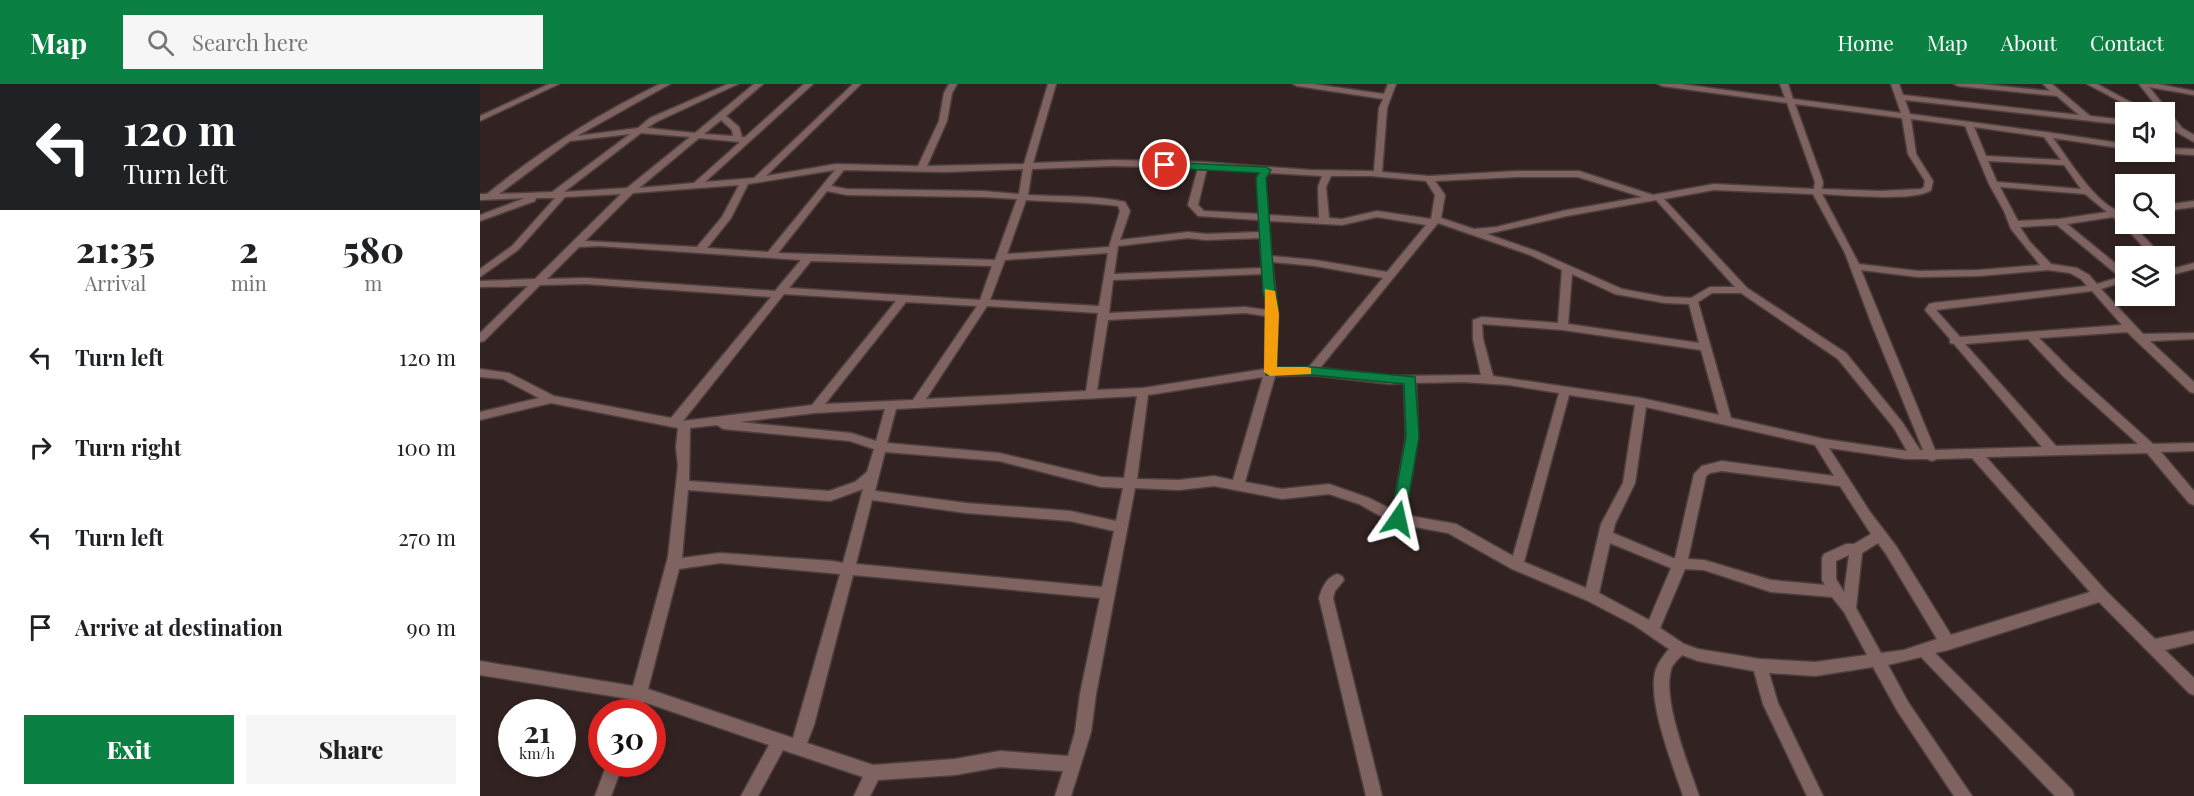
<!DOCTYPE html>
<html lang="en">
<head>
<meta charset="utf-8">
<style>
  body { margin:0; font-family:"Playfair Display",serif; background:#f6f6f6; color:#202124; height:100vh; display:flex; flex-direction:column; font-size:22px; white-space:nowrap }
  * { box-sizing:border-box; margin:0 }
  p { font-size:20px; color:#757577 }
  .icon { flex:none; width:33px; height:33px; fill:none; stroke:currentColor; stroke-width:2; stroke-linecap:round; stroke-linejoin:round }
  .map { position:relative; flex:1; overflow:hidden }
  .panel { display:flex; flex-direction:column; background:#fff; width:480px }
  .panel>* { flex:none }
  .top-card { background:#202124; color:#fff; overflow:hidden }
  .fabs { position:absolute; left:1635px; top:18px; display:grid; gap:12px }
  .fabs a { display:grid; place-items:center; width:60px; height:60px; border-radius:0px; background:#fff; box-shadow:0 3px 9px #0003; font-size:30px }
  .speed { position:absolute; left:18px; top:615px; display:flex; gap:12px; font-size:30px; font-weight:700; text-align:center }
  .speed>* { display:grid; place-content:center; width:78px; height:78px; border-radius:50%; background:#fff; box-shadow:0 3px 9px #0003; line-height:1 }
  .speed small { font-size:15px; font-weight:400 }
  .speed .limit { border:9px solid #d22; background:#fff; color:#111 }
  .pin { position:absolute; display:grid; place-items:center; width:51px; height:51px; color:#fff; margin:-26px; border:3px solid #fff; border-radius:50%; box-shadow:0 2px 6px #0007 }
  .me { position:absolute; width:66px; margin:-33px; rotate:11deg; stroke-linejoin:round; filter:drop-shadow(0 0 4px #0008) }
  .turn { display:flex; align-items:center; gap:21px; height:126px; padding:0 24px; font-size:27px }
  .turn .icon { width:78px; height:78px; stroke-width:2.5 }
  .turn b { display:block; font-size:42px; line-height:51px }
  .eta { display:flex; justify-content:space-evenly; align-items:center; height:102px; text-align:center }
  .eta b { font-size:36px; font-weight:800; line-height:42px }
  .button { display:flex; gap:12px; margin-top:auto; padding:12px 24px }
  .button a { flex:1; height:69px; border-radius:0px; background:#0b8043; color:#fff; font-size:24px; font-weight:800; line-height:69px; text-align:center }
  .button a+a { background:#f6f6f6; color:#202124 }
  ul { padding:0; list-style:none }
  li { display:flex; align-items:center; gap:18px; height:90px; padding:0 24px }
  li div { flex:1 }
  li b { display:block; font-size:22px }
  li em { font-style:normal }
  header { display:flex; align-items:center; gap:36px; box-sizing:border-box; height:84px; padding:0 30px; background:#0b8043; color:#fff }
  header strong { font-size:28px }
  nav { display:flex; gap:33px; margin-inline-start:auto; font-size:21px }
  .search { width:420px; height:54px; background:#f6f6f6; display:flex; align-items:center; gap:15px; box-sizing:border-box; padding:0 21px; border-radius:0px; color:#757577; font-size:22px }
  main { display:flex; flex:1; min-height:0 }
  .map>svg:first-child { display:block }
  .lines { fill:none; stroke-linecap:round; stroke-linejoin:round }
  .street-casing { stroke:#4d3f3e; stroke-width:3 }
  .street { fill:#7f6360; fill-rule:evenodd }
  .route { fill:#0b8043; stroke:#07532c; stroke-width:1.5 }
  .slow { fill:#f59e0b }
</style>
</head>
<body>
<header>
<strong>Map</strong>
<div class="search"><svg class="icon" aria-label="search" viewBox="0 0 24 24"><circle cx="10" cy="10" r="6"/><path d="M15 15l6 6"/></svg>Search here</div>
<nav><a>Home</a><a>Map</a><a>About</a><a>Contact</a></nav>
</header>
<main>
<section class="panel">
<div class="top-card">
<div class="turn"><svg class="icon" aria-label="left" viewBox="0 0 24 24"><path d="M17 20v-9H6M10 6l-5 5 5 5"/></svg><div><b>120 m</b>Turn left</div></div>
</div>
<div class="eta">
<div><b>21:35</b><p>Arrival</p></div>
<div><b>2</b><p>min</p></div>
<div><b>580</b><p>m</p></div>
</div>
<ul>
<li><svg class="icon" aria-label="left" viewBox="0 0 24 24"><path d="M17 20v-9H6M10 6l-5 5 5 5"/></svg><div><b>Turn left</b></div><em>120 m</em></li>
<li><svg class="icon" aria-label="right" viewBox="0 0 24 24"><path d="M7 20v-9h11M14 6l5 5-5 5"/></svg><div><b>Turn right</b></div><em>100 m</em></li>
<li><svg class="icon" aria-label="left" viewBox="0 0 24 24"><path d="M17 20v-9H6M10 6l-5 5 5 5"/></svg><div><b>Turn left</b></div><em>270 m</em></li>
<li><svg class="icon" aria-label="arrive" viewBox="0 0 24 24"><path d="M6 21V4h12l-3 4 3 4H6"/></svg><div><b>Arrive at destination</b></div><em>90 m</em></li>
</ul>
<div class="button"><a>Exit</a><a>Share</a></div>
</section>
<div class="map">
<svg width="1714" height="712" viewBox="0 0 1714 712">
  <rect width="100%" height="100%" fill="#322322"/>
  <g class="lines">
    <defs>
      <g id="street">
        <path d="M69,0h10l-79,37v-5z"/>
        <path d="M180,0h10l-93,52 61,-8 12,-10 78,-34h10l-82,38 -9,6 48,5 59,-49h9l-37,32 13,11 3,10h3l59,-53h9l-108,98 49,-4 99,-94h8l-95,92 70,-12 82,2 21,-45 5,-28 5,-9h8l-5,9 -5,28 -20,45 97,-2 24,-80h8l-23,79 80,-3 90,2 107,8 64,1 5,-63 4,-9 -86,-13 -4,-2h20l71,10 4,-10h8l-9,24 -5,64 47,4 88,-5h62l74,24 61,-11 100,5 1,-7 -28,-79 -125,-17 -4,-2h22l105,14 -5,-14h8l5,15 108,14 -10,-29h8l4,11 176,20 -22,-19 -99,-10 -4,-2h27l69,7 -7,-7h9l38,32 36,4v5l-221,-25 5,14 136,18 80,12v5l-73,-11c14,19 45,70 68,73l1,3 4,3v7h6l30,32h-10l-30,-32 -9,-7 -46,7 59,48v9l-25,8 42,45 51,-1v6l-44,2 44,41v11l-4,-1 -63,-60 -88,6 33,33 81,73 41,-1v8l-33,1 33,39v14l-5,-2 -42,-50 -161,4 120,134 49,48 39,-8v12l-29,7 29,28v17l-5,-2 -90,-91 -151,48 -13,3 137,137 2,6h-19l-134,-139 -33,8 20,37 64,94h-18l-56,-84 -25,-45 -58,9 -46,-3 9,30 45,93h-16l-44,-92 -9,-33 -56,-10 -16,-6c-4,5 -10,9 -11,15 -9,30 18,96 28,126h-16c-10,-31 -37,-96 -27,-127 3,-8 8,-14 13,-20l-35,-24 -48,-25 -74,-31 -64,-36 -55,-10 -34,-19 -30,-10 -47,5 -68,-13 -35,4 -44,-2 -39,206 -5,38 -20,64h-16l8,-25 -63,-4 -45,8 -77,5 -8,16h-16l9,-19 -80,-27 -25,46h-17l28,-51 -125,-43 -3,10h-14l3,-13 -150,-24v-14l153,25 35,-129 10,-91 -2,-19 2,-19 -127,-25 -71,17v-8l59,-14 -36,-19 -23,-2v-8l29,4 45,23 117,22 100,-121 -185,-13 -46,1 -56,56 -4,1v-9l48,-47 -48,1v-6l55,-2 86,-85 -56,3 -47,53 -38,27v-8l32,-23 43,-48h-19l-1,3 -55,20v-6l45,-17 -45,2v-6h7c54,-44 111,-80 173,-110zM1315,20l107,14 6,36 17,27 -1,6 -3,2 -41,2 -58,-2 1,-7zM1431,35l54,7 24,58 15,27 7,18 29,36 -61,5 -61,1 -59,-7 -37,-70c22,1 94,8 109,-4l2,-9 -17,-27zM241,36l11,10 1,6 -29,-2zM1494,43l70,10 17,23 -75,-4zM161,49l49,4 -63,51 -63,4zM150,50l-78,58 -53,2 71,-53zM219,54l41,4 -46,41 -55,5zM1508,77l76,4 17,24 -84,-7zM633,82l85,2 -10,37 10,11 61,4 1,12 -54,2 -18,-2 -68,8 10,-29 -5,-9c-31,-7 -65,-5 -97,-7l4,-26zM727,84l53,4 -3,6 2,36 -55,-3 -6,-6zM543,85l-4,25 -36,-3 -136,-2 -16,-3 13,-16 101,2zM355,86l-67,82 -61,-4 24,-30 17,-34zM789,89l53,3 -4,11 1,31 -51,-3 -3,-37zM851,92h40l55,5 9,14 -4,24 -54,-8 -35,8 -13,-1 -3,-31zM1037,93h61l64,20 -75,13 -71,17 -22,2 -33,-11 4,-23 -10,-14zM259,101l-17,32 -25,30 -112,-6 48,-48zM1520,103l85,7 22,18 -48,7 -41,2zM1234,106l99,4 32,59 27,72 51,125h-3l-18,-28 -56,-69 -99,-65 -83,-89zM347,107l20,4 136,2 34,2 -22,61 -217,-7zM546,116c31,2 62,2 92,6l2,5 -11,36 -102,7zM1176,116l79,87h-25l-19,11 -26,-1 -43,-8 -86,-38 -49,-17 80,-18zM897,133l49,8 -39,47 -72,-12 -44,-4 -2,-35 73,4zM958,139l92,32 32,15 -4,53 -76,-6 -9,3v19l8,36 -91,1 -70,-8zM1577,141l63,52 -23,7 -8,-9 -12,-7 -26,-4 -21,-22 -10,-15zM708,154l18,2 54,-2 2,30 -148,6 4,-28zM119,162l202,14 -26,31 -189,-13 -39,1 32,-32zM628,169l-9,53 -109,-6 15,-40zM331,177l181,5 -12,34 -191,-12zM792,178l43,4 68,12 -74,89 -33,1 2,-54zM1381,186l57,7 61,-1 69,-6 22,3 11,6 6,7 -154,17 -4,1 -4,6 25,29v4l4,1 88,103 -107,3zM783,190l4,36 -22,-3 -136,6 4,-33zM1092,190l43,20 50,9 24,1 10,39 -131,-19zM1612,207l30,34 -162,12 -24,-27zM1232,209h29l97,66 56,69 13,23 -83,-12 -93,-21 -33,-116zM304,210l112,7 -84,104 -129,16zM426,218l71,4 -64,94 -88,4zM507,222l111,7 -12,78 -160,8zM765,229l21,3 -1,53 -122,19 -46,2 11,-70zM1002,240l81,6 138,20 18,65 -78,-17 -148,-22 -10,-37zM1548,255l36,38 74,67 -82,2 -91,-102zM832,291l78,9 14,-1 2,54 -13,73 -24,-12 -40,-14 -47,5 -37,-7 30,-106zM783,293l-30,103 -19,-4 -35,4 -42,-1 11,-84zM983,298l46,3 50,8 -46,163 -57,-32 -51,-9 13,-78 -2,-54zM1089,311l66,10 -12,78 -22,41 -15,64 -62,-26zM657,312l-13,82 -23,-1 -102,-24 -112,-10 9,-34zM1166,323l169,38 19,31 -112,-15 -20,5 -8,8 -19,84h-2l-60,-25 2,-9 20,-41zM405,325l-9,32 -25,-8 -111,-11 75,-9zM237,341l6,4 127,12 24,8 -7,23 -12,10 -26,9 -140,-10 1,-53zM1349,364l77,11h21l5,2 5,-2 35,-1 118,134 -139,43 -55,-89 -26,-34zM405,368l114,9 102,26 22,1 -7,33 -46,-10 -104,-8 -91,-12zM1242,387l118,15 31,48 -17,10h-8l-22,10 -2,4v22l3,5 -54,-5 -67,-20 -16,-1 18,-83 4,-3zM383,405l-20,74 -10,-2 -113,-8 -38,5 6,-68 142,11zM392,416l94,13 104,8 44,10 -12,56 -246,-23zM1130,459l61,25 -22,52 -50,-27zM1398,459l8,11 51,85 -33,11 -23,3 -25,-45 6,-55zM1369,471l-5,37 -8,-13v-18zM240,479l120,11 -47,164 -145,-49 31,-120zM1205,485l19,1 67,22 61,5 12,15 23,43 -52,7 -55,-3 -62,-10 -14,-5 -24,-16zM373,491l247,23 -20,96 -5,38 -7,24 -68,-5 -45,8 -82,6 -66,-22 7,-18z"/>
        <path d="M1607,0h10l52,28h-9z"/>
        <path d="M1659,0h19l36,7v4l-45,-8 33,41 12,7v7l-23,-13c-1,-4 -7,-11 -7,-17h-3z"/>
        <path d="M1684,64l30,1v6l-33,-2 -1,-1h4z"/>
        <path d="M1714,117v6l-30,4v-6z"/>
        <path d="M1714,179v6l-30,8v-6z"/>
        <path d="M857,490l5,2 2,4 -9,11 -2,7 49,198h-16l-47,-198c3,-10 7,-20 18,-24z"/>
        <path d="M127,680h16l-12,32h-16z"/>
      </g>
    </defs>
    <use href="#street" class="street-casing"/>
    <use href="#street" class="street"/>
  </g>
  <path class="route" d="M682,78l104,5 5,3 -5,8 9,115 3,10 -1,64h35l103,10 4,60 -15,86 -6,2 -7,-6 15,-82 -2,-53 -92,-9h-46v-72l-3,-10 -7,-115 3,-5 -94,-5 -3,-1z"/>
  <path class="slow" d="M785,205l10,2 4,23 -2,53h30l4,1v6l-41,2 -6,-4z"/>
</svg>
<div class="fabs">
<a><svg class="icon" aria-label="sound" viewBox="0 0 24 24"><path d="M4 9h4l5-4v14l-5-4H4zM17 9q2 3 0 6"/></svg></a>
<a><svg class="icon" aria-label="search" viewBox="0 0 24 24"><circle cx="10" cy="10" r="6"/><path d="M15 15l6 6"/></svg></a>
<a><svg class="icon" aria-label="layers" viewBox="0 0 24 24"><path d="M12 4l9 5-9 5-9-5zM3 14l9 5 9-5"/></svg></a>
</div>
<div class="speed"><div>21<small>km/h</small></div><div class="limit">30</div></div>
<div class="pin" style="left:685px;top:81px;background:#d93025"><svg class="icon" aria-label="arrive" viewBox="0 0 24 24"><path d="M6 21V4h12l-3 4 3 4H6"/></svg></div>
<svg class="me" style="left:918px;top:435px" viewBox="-20 -20 40 40"><path d="M0-17L14 15 0 8-14 15z" fill="#0b8043" stroke="#fff" stroke-width="4"/></svg>
</div>
</main>
</body>
</html>
